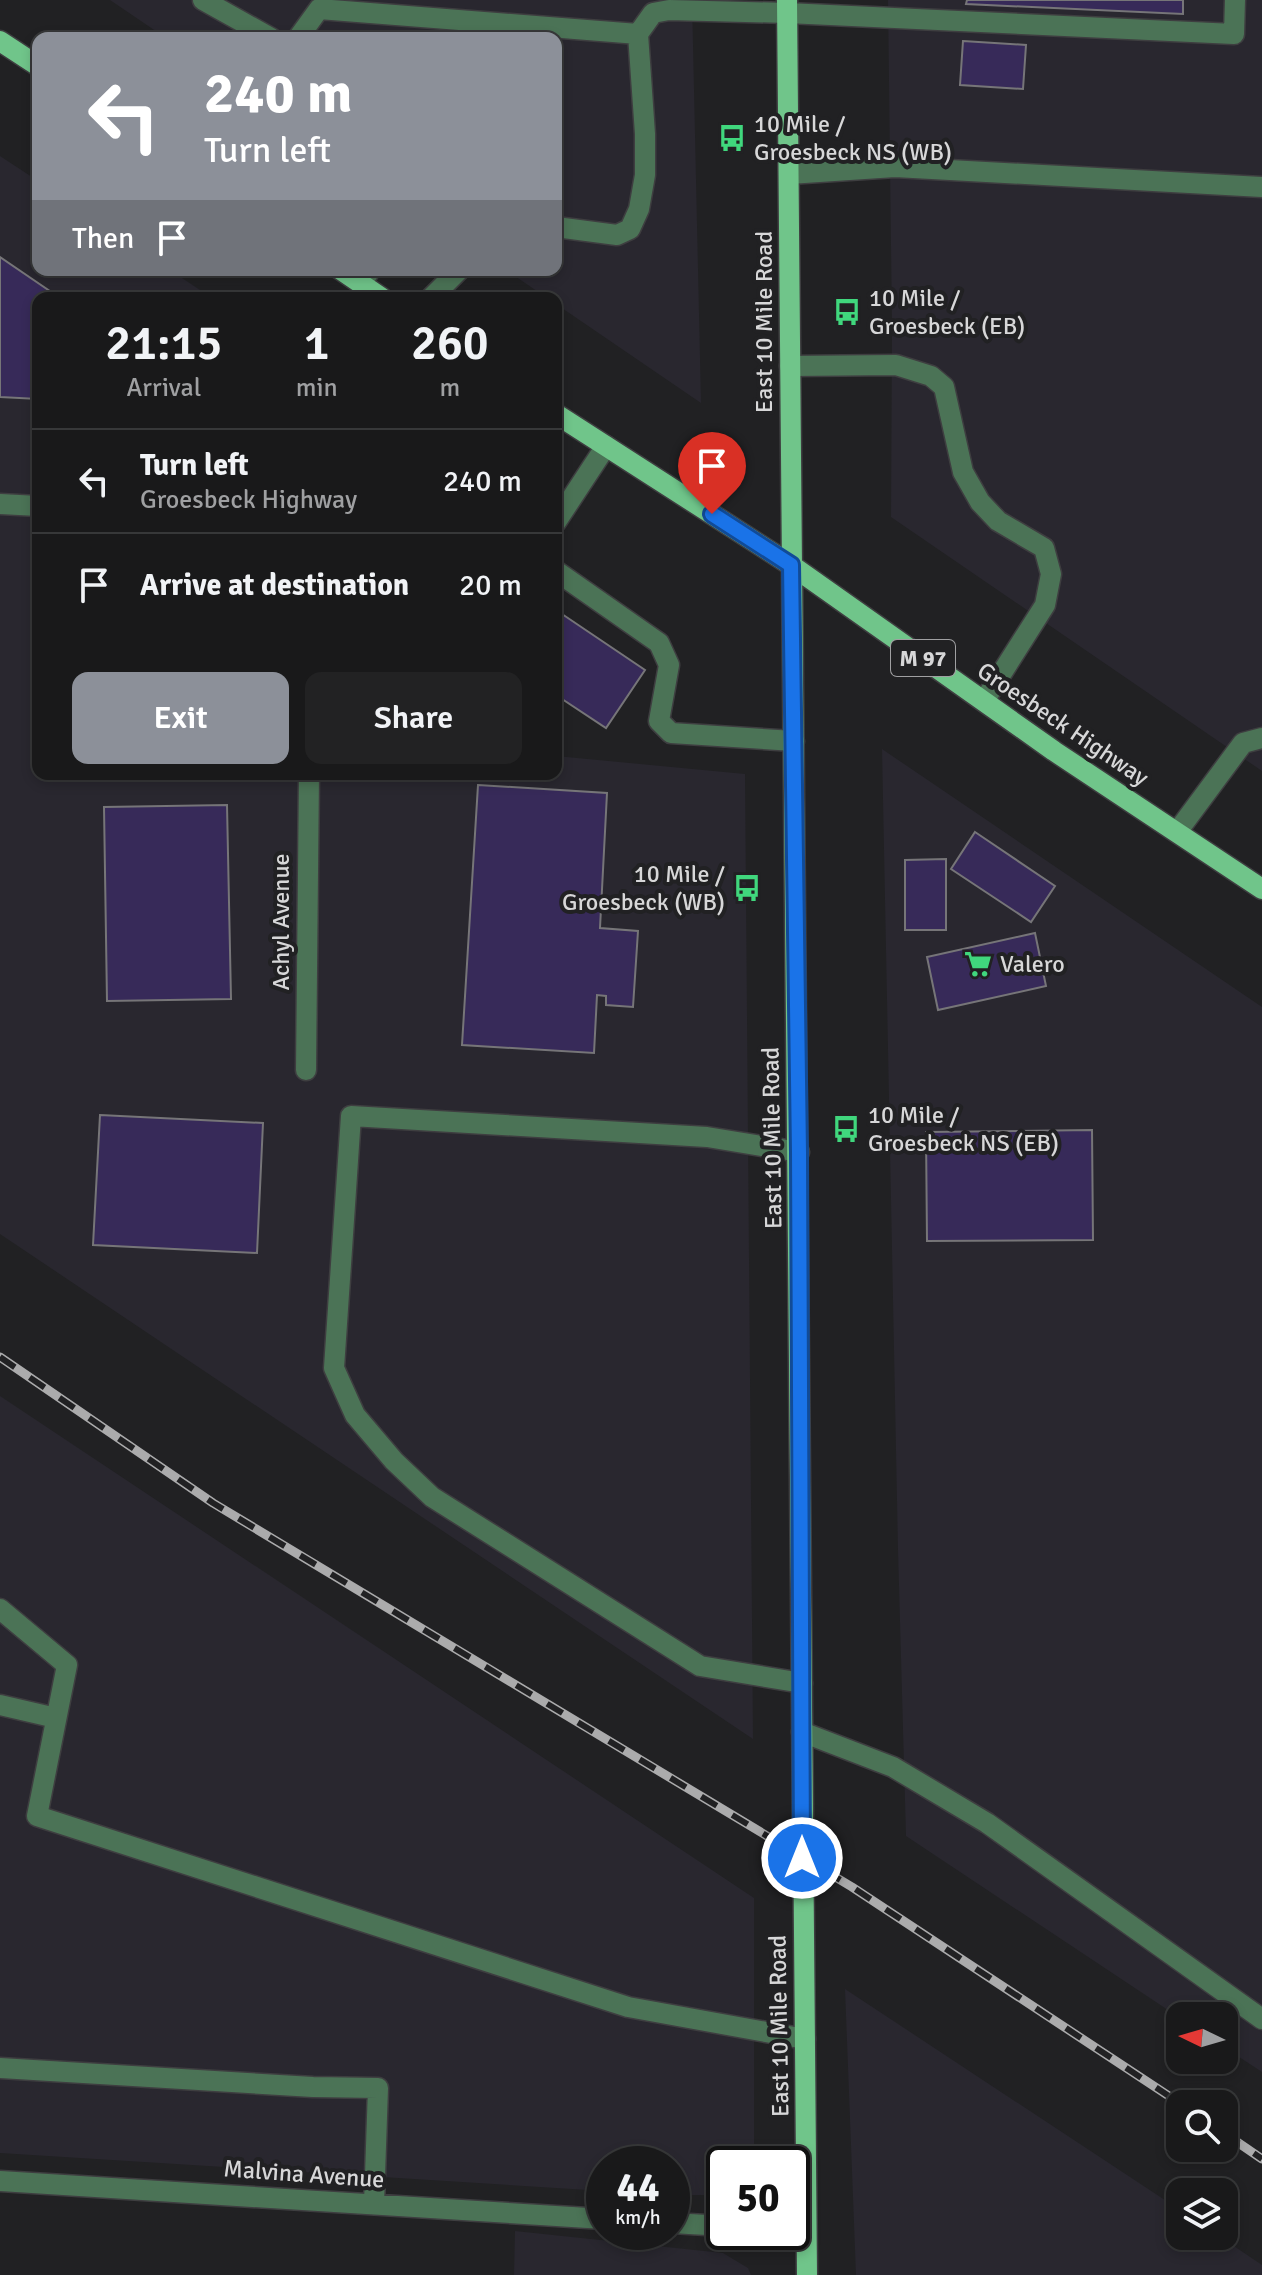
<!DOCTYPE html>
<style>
body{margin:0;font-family:Signika,sans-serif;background:#222223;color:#f1f3f6;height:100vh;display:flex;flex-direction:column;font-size:30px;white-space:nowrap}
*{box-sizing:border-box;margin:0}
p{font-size:26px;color:#9fa0a2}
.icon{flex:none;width:44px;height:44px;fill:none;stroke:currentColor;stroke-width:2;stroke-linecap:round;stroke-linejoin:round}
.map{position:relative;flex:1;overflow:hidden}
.side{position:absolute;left:32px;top:292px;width:530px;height:488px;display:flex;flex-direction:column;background:#19191a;border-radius:16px;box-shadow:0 4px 12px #0003,0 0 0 2px #373839}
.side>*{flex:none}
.hud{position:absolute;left:32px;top:32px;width:530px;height:244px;border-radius:16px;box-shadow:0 4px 12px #0003,0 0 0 2px #373839;background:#8c9099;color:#fff;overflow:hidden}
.needle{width:52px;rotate:275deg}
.buttons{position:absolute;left:1166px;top:2002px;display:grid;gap:16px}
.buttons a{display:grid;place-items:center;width:72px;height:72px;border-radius:16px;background:#19191a;box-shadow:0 4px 12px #0003,0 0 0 2px #373839;font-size:40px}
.speed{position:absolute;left:586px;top:2146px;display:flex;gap:16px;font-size:40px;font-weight:700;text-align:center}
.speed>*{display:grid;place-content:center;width:104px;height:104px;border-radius:50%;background:#19191a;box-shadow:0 4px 12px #0003,0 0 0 2px #373839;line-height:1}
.speed small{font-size:20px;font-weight:400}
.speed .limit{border:4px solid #111;border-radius:12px;background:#fff;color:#111}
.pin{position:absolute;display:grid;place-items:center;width:68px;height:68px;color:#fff;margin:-82px -34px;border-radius:50% 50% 50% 0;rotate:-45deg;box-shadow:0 0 8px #0007}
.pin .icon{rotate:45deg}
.me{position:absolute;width:88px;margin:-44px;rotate:0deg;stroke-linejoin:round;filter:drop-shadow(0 0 6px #0008)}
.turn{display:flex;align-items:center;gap:28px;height:168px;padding:0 40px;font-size:36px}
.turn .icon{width:104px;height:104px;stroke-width:2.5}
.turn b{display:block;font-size:56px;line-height:68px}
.then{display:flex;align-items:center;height:76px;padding:0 40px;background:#0003;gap:16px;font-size:30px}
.eta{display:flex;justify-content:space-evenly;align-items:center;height:136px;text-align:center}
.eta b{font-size:48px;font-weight:600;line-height:56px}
.action{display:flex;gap:16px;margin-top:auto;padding:16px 40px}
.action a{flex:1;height:92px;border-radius:16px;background:#8c9099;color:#fff;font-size:32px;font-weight:600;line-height:92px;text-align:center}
.action a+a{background:#222223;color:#f1f3f6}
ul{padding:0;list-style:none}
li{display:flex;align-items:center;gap:24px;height:104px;padding:0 40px;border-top:2px solid #373839}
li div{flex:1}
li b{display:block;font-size:30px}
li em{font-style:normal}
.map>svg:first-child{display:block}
</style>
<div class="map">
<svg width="1262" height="2275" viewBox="0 0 1262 2275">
<rect width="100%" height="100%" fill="#212123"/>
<path fill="#29272f" d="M 110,0 L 692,0 L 701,403 L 556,304 L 556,298 L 547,298 L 506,270 L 556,270 L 556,38 L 166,38 Z
M 888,0 L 1262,0 L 1262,771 L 891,517 L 892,327 Z
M 0,156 L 38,181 L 38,270 L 170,270 L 212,298 L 38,298 L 38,774 L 556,774 L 556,756 L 745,774 L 753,1739 L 0,1234 Z
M 882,749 L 1262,1007 L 1262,2072 L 1224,2047 L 1224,2016 L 1180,2018 L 906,1836 L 898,1550 Z
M 0,1396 L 754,1898 L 754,2145 L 751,2164 L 724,2164 L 724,2191 L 711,2195 L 672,2195 L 672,2164 L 604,2164 L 604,2191 L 0,2153 Z
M 845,1989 L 1180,2210 L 1180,2236 L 1219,2236 L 1262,2265 L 1262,2275 L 856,2275 Z
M 515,2231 L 723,2253 L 748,2268 L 751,2275 L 514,2275 Z"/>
<path fill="#372a59" stroke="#767578" stroke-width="2" d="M 967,0 L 1183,0 L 1183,14 L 966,4 Z
M 963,41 L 1026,45 L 1023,89 L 960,85 Z
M 0,257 L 60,298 L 38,298 L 38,399 L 0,397 Z
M 556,610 L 645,670 L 606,728 L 556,695 Z
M 478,785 L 607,793 L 600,928 L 638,931 L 633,1007 L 606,1005 L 606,996 L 597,995 L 594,1053 L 462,1045 Z
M 227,805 L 231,999 L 107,1001 L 104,807 Z
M 975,832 L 1055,886 L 1031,922 L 951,869 Z
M 946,859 L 946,930 L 905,930 L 905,860 Z
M 1035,933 L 1046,986 L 938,1010 L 927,957 Z
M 100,1115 L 263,1123 L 257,1253 L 93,1245 Z
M 1092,1130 L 1093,1240 L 927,1241 L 926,1132 Z"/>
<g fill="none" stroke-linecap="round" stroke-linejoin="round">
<g stroke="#3e3e40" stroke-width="23">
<path id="minor" d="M 203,0 L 271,38
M 298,38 L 319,9 L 638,34
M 789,174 L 895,167 L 1262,187
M 556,227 L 617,235 L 630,229 L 639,209 L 645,175 L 645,134 L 638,34 L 653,13 L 669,10 L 787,13 L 1234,34 L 1235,0
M 361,284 L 370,270
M 431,298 L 459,270
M 790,366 L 896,365 L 931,376 L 944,387 L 963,472 L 980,502 L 998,521 L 1044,548 L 1051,574 L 1045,605 L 984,701
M 0,504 L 38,506
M 556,522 L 606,446
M 556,571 L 659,643 L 669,665 L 659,721 L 671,733 L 794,741
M 1177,832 L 1243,743 L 1262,738
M 306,1070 L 309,774
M 799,1152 L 707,1137 L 351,1116 L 334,1368 L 355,1415 L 394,1461 L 432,1497 L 700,1666 L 802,1683
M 0,1609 L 67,1665 L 37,1816 L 628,2007 L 805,2039
M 0,1705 L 56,1718
M 802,1732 L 893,1767 L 987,1823 L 1262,2019
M 0,2068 L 313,2087 L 378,2088 L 374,2204
M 0,2181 L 604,2219
M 672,2223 L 724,2226"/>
</g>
<g stroke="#3e3e40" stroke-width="23">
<path id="major" d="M 787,0 L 807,2275
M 0,41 L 38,66
M 341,270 L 382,298
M 556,414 L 791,565 L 1054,751 L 1262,889"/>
</g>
<use href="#minor" stroke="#4b7356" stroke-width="20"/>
<use href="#major" stroke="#70c58a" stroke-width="20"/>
<g stroke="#ababac" stroke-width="9">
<path id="rail" d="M 0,1357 L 213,1503 L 852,1887 L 1181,2104
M 1224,2133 L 1262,2159"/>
</g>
<use href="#rail" stroke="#212123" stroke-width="6" stroke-dasharray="18" stroke-linecap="butt"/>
</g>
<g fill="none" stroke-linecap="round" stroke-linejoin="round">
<g stroke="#114b97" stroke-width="20">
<path id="route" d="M 712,514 L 791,565 L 799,1152 L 802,1858"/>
</g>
<use href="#route" stroke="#1a73e8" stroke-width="14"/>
</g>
<defs>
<g id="bus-bare" transform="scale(2.16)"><path d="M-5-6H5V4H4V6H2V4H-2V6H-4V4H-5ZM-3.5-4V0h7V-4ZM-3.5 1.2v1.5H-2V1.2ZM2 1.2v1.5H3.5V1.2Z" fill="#40d77d" stroke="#212123" stroke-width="2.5" paint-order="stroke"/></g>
<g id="supermarket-bare" transform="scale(2.16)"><path d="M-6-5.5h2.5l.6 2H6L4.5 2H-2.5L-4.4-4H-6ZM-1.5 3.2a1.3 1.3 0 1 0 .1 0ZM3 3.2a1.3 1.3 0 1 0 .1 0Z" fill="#40d77d" stroke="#212123" stroke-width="2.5" paint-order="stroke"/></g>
</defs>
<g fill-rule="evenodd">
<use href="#bus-bare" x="732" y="138"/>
<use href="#bus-bare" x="847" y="312"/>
<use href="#bus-bare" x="747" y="888"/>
<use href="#supermarket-bare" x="978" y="964"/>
<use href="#bus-bare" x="846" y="1129"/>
</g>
<g text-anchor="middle" stroke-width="8" stroke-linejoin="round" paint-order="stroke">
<rect fill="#212123" stroke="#a0a0a2" stroke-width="2" x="891" y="640" width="64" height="36" rx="6"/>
<g font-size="22" font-weight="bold" fill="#d7d7d8">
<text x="923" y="666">M 97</text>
</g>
<g font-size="24" fill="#d7d7d8" stroke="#212123" text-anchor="start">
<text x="754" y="132">10 Mile /<tspan x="754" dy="28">Groesbeck NS (WB)</tspan></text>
<text x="869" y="306">10 Mile /<tspan x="869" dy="28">Groesbeck (EB)</tspan></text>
<text x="725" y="882" text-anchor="end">10 Mile /<tspan x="725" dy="28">Groesbeck (WB)</tspan></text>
<text x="1000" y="972">Valero</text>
<text x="868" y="1123">10 Mile /<tspan x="868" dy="28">Groesbeck NS (EB)</tspan></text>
</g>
<g font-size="24" fill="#d7d7d8" stroke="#212123">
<text transform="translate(764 322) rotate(-90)" y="8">East 10 Mile Road</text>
<text transform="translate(1063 724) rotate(34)" y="8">Groesbeck Highway</text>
<text transform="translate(281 922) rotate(-90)" y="8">Achyl Avenue</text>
<text transform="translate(772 1138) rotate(-91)" y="8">East 10 Mile Road</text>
<text transform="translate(779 2026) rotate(-91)" y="8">East 10 Mile Road</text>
<text transform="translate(304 2174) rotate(4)" y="8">Malvina Avenue</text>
</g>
</g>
</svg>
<div class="buttons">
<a><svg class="needle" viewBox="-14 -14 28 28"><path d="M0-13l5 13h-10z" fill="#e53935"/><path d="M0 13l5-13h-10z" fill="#9fa0a2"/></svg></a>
<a><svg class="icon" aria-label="search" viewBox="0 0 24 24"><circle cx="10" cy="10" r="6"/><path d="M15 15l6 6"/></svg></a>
<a><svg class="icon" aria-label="layers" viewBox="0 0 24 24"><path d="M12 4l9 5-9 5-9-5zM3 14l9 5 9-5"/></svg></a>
</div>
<div class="speed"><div>44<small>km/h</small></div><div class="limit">50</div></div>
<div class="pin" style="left:712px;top:514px;background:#d93025"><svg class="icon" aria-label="arrive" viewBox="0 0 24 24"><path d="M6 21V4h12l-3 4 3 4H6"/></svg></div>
<svg class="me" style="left:802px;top:1858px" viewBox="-20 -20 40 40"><circle r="17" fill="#1a73e8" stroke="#fff" stroke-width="3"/><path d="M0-11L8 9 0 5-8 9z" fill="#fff"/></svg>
<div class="hud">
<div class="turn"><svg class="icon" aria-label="left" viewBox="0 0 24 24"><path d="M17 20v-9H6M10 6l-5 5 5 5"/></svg><div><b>240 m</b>Turn left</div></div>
<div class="then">Then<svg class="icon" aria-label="arrive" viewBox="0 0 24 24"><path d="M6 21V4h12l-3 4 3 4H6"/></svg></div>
</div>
<section class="side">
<div class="eta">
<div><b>21:15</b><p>Arrival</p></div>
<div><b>1</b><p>min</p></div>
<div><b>260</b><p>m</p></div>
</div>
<ul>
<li><svg class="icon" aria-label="left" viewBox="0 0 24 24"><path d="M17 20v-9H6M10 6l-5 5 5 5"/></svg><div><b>Turn left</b><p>Groesbeck Highway</p></div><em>240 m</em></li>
<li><svg class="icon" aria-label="arrive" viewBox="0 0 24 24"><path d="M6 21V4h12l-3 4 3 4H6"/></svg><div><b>Arrive at destination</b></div><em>20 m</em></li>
</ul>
<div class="action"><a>Exit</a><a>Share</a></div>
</section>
</div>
